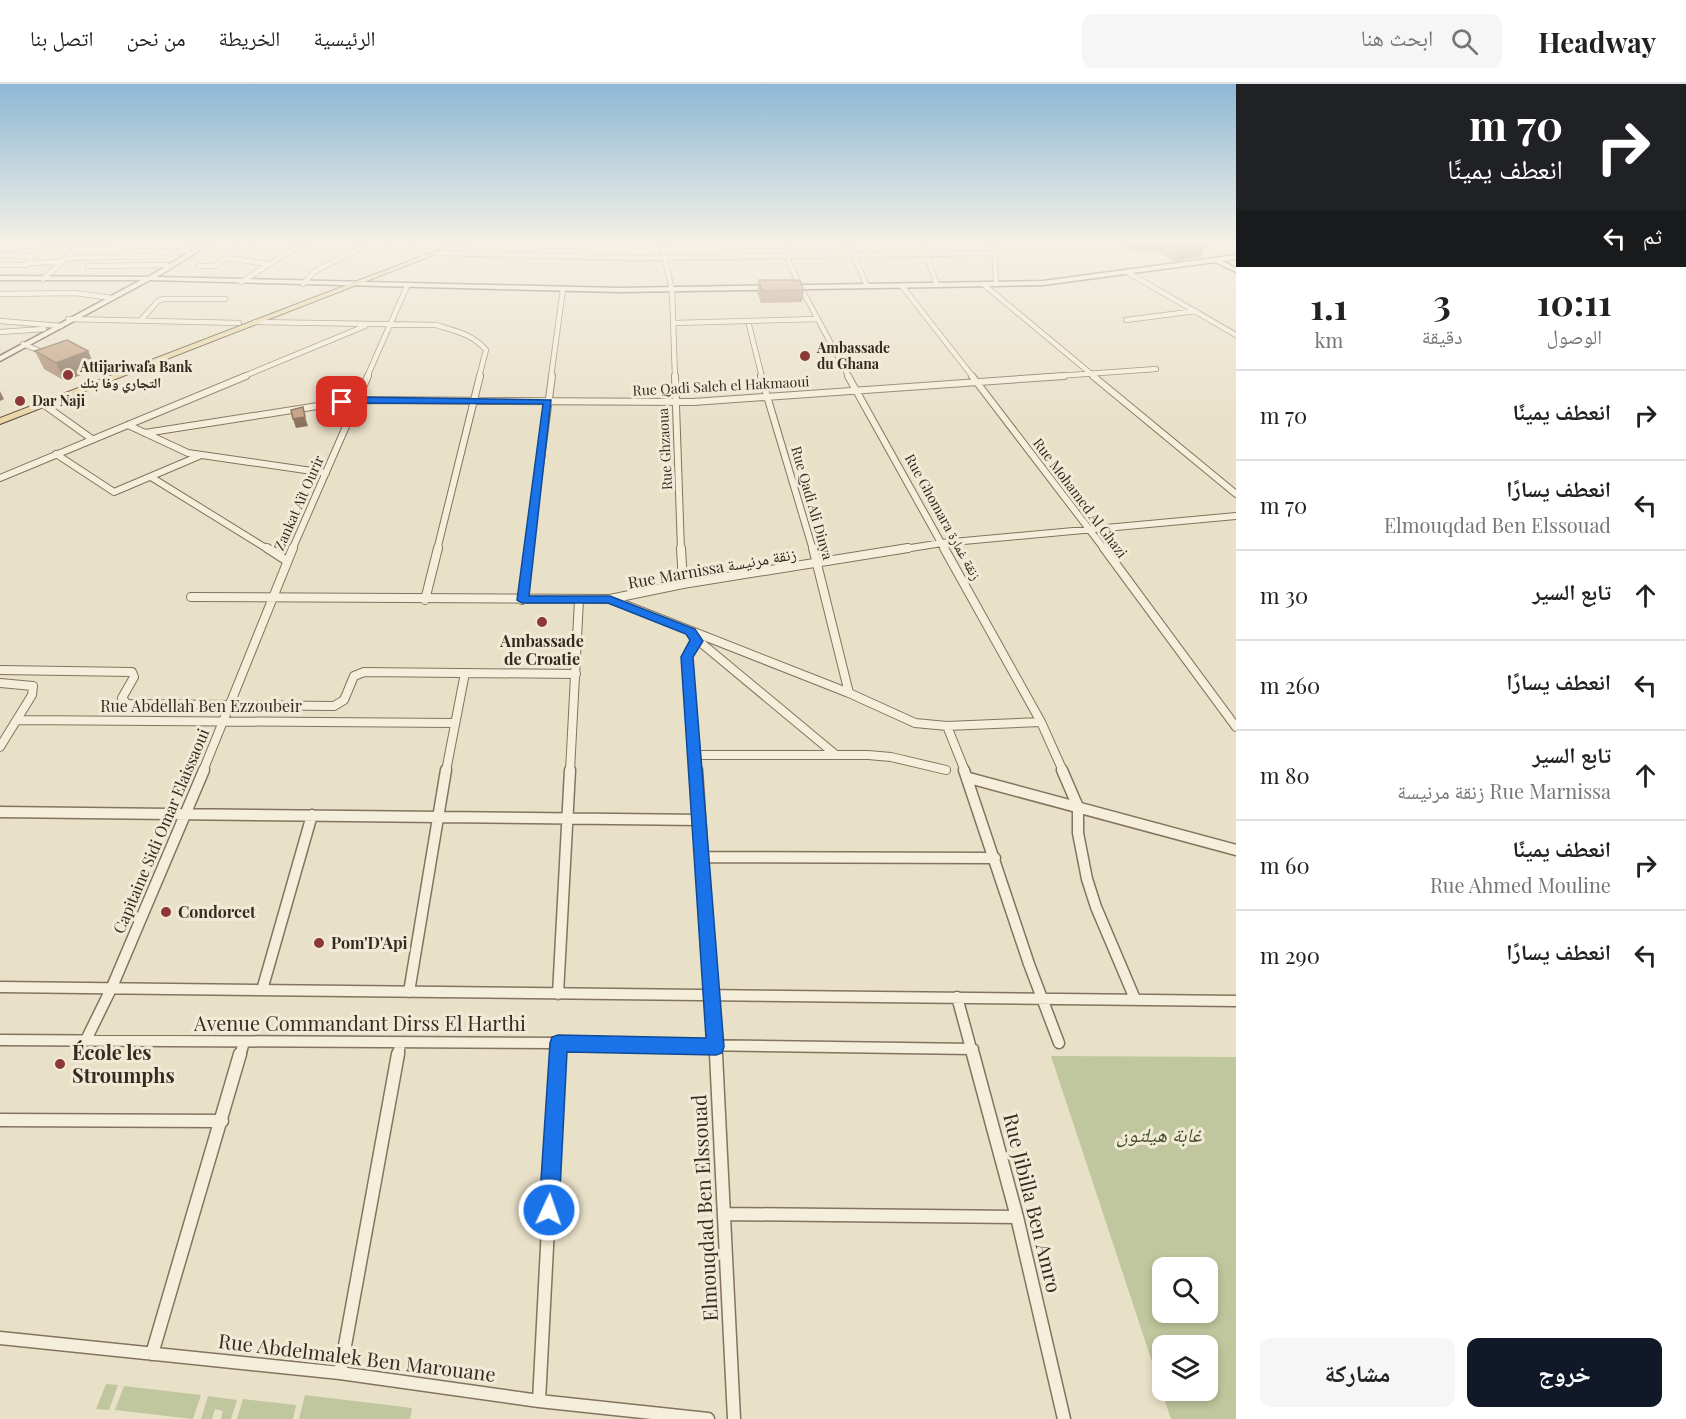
<!DOCTYPE html>
<html lang="ar">
<meta charset="utf-8">
<style>
body{margin:0;font-family:"Playfair Display","Noto Naskh Arabic",serif;background:#f6f6f6;color:#222;direction:rtl;height:100vh;display:flex;flex-direction:column;font-size:22px;white-space:nowrap}
*{box-sizing:border-box;margin:0}
p{font-size:20px;color:#767676}
.icon{flex:none;width:33px;height:33px;fill:none;stroke:currentColor;stroke-width:2;stroke-linecap:round;stroke-linejoin:round}
.map{position:relative;flex:1;overflow:hidden;direction:ltr}
.panel{display:flex;flex-direction:column;background:#fff;width:450px}
.panel>*{flex:none}
.banner{background:#202124;color:#fff;overflow:hidden}
.fabs{position:absolute;left:1152px;top:1173px;display:grid;gap:12px}
.fabs a{display:grid;place-items:center;width:66px;height:66px;border-radius:12px;background:#fff;box-shadow:0 3px 9px #0003;font-size:30px}
.pin{position:absolute;display:grid;place-items:center;width:51px;height:51px;color:#fff;margin:-26px;border-radius:12px;box-shadow:0 3px 9px #0006}
.me{position:absolute;width:66px;margin:-33px;rotate:3deg;stroke-linejoin:round;filter:drop-shadow(0 0 4px #0008)}
.turn{display:flex;align-items:center;gap:21px;height:126px;padding:0 24px;font-size:27px}
.turn .icon{width:78px;height:78px;stroke-width:2.5}
.turn b{display:block;font-size:42px;line-height:51px}
.then{display:flex;align-items:center;height:57px;padding:0 24px;background:#0003;gap:12px;font-size:22px}
.eta{display:flex;justify-content:space-evenly;align-items:center;height:102px;text-align:center}
.eta b{font-size:36px;font-weight:700;line-height:42px}
.button{display:flex;gap:12px;margin-top:auto;padding:12px 24px}
.button a{flex:1;height:69px;border-radius:12px;background:#111827;color:#fff;font-size:24px;font-weight:700;line-height:69px;text-align:center}
.button a+a{background:#f6f6f6;color:#222}
ul{padding:0;list-style:none}
li{display:flex;align-items:center;gap:18px;height:90px;padding:0 24px;border-top:2px solid #e0e0e0}
li div{flex:1}
li b{display:block;font-size:22px}
li em{font-style:normal}
header{display:flex;align-items:center;gap:36px;box-sizing:border-box;height:84px;padding:0 30px;background:#fff;border-bottom:2px solid #e0e0e0}
header strong{font-size:28px}
nav{display:flex;gap:33px;margin-inline-start:auto;font-size:21px}
.search{width:420px;height:54px;background:#f6f6f6;display:flex;align-items:center;gap:15px;box-sizing:border-box;padding:0 21px;border-radius:12px;color:#767676;font-size:22px}
main{display:flex;flex:1;min-height:0}
.map>svg:first-child{display:block}
</style>
<header>
<strong>Headway</strong>
<div class="search"><svg class="icon" aria-label="search" viewBox="0 0 24 24"><circle cx="10" cy="10" r="6"/><path d="M15 15l6 6"/></svg>ابحث هنا</div>
<nav><a>الرئيسية</a><a>الخريطة</a><a>من نحن</a><a>اتصل بنا</a></nav>
</header>
<main>
<section class="panel">
<div class="banner">
<div class="turn"><svg class="icon" aria-label="right" viewBox="0 0 24 24"><path d="M7 20v-9h11M14 6l5 5-5 5"/></svg><div><b>70 m</b>انعطف يمينًا</div></div>
<div class="then">ثم<svg class="icon" aria-label="left" viewBox="0 0 24 24"><path d="M17 20v-9H6M10 6l-5 5 5 5"/></svg></div>
</div>
<div class="eta">
<div><b>10:11</b><p>الوصول</p></div>
<div><b>3</b><p>دقيقة</p></div>
<div><b>1.1</b><p>km</p></div>
</div>
<ul>
<li><svg class="icon" aria-label="right" viewBox="0 0 24 24"><path d="M7 20v-9h11M14 6l5 5-5 5"/></svg><div><b>انعطف يمينًا</b></div><em>70 m</em></li>
<li><svg class="icon" aria-label="left" viewBox="0 0 24 24"><path d="M17 20v-9H6M10 6l-5 5 5 5"/></svg><div><b>انعطف يسارًا</b><p>Elmouqdad Ben Elssouad</p></div><em>70 m</em></li>
<li><svg class="icon" aria-label="ahead" viewBox="0 0 24 24"><path d="M12 20V5M6 11l6-6 6 6"/></svg><div><b>تابع السير</b></div><em>30 m</em></li>
<li><svg class="icon" aria-label="left" viewBox="0 0 24 24"><path d="M17 20v-9H6M10 6l-5 5 5 5"/></svg><div><b>انعطف يسارًا</b></div><em>260 m</em></li>
<li><svg class="icon" aria-label="ahead" viewBox="0 0 24 24"><path d="M12 20V5M6 11l6-6 6 6"/></svg><div><b>تابع السير</b><p>Rue Marnissa زنقة مرنيسة</p></div><em>80 m</em></li>
<li><svg class="icon" aria-label="right" viewBox="0 0 24 24"><path d="M7 20v-9h11M14 6l5 5-5 5"/></svg><div><b>انعطف يمينًا</b><p>Rue Ahmed Mouline</p></div><em>60 m</em></li>
<li><svg class="icon" aria-label="left" viewBox="0 0 24 24"><path d="M17 20v-9H6M10 6l-5 5 5 5"/></svg><div><b>انعطف يسارًا</b></div><em>290 m</em></li>
</ul>
<div class="button"><a>خروج</a><a>مشاركة</a></div>
</section>
<div class="map">
<svg width="1236" height="1335" viewBox="0 0 1236 1335">
<rect width="100%" height="100%" fill="#e9e0c8"/>
<path fill="#c0c69d" fill-rule="evenodd" d="M 1051,972 L 1236,973 L 1236,1335 L 1171,1335 ZM 1162,1184 L 1208,1184 L 1208,1228 L 1162,1228 ZM 1162,1262 L 1208,1262 L 1208,1306 L 1162,1306 Z
M 106,1300 L 118,1301 L 109,1326 L 96,1325 Z
M 124,1302 L 201,1311 L 193,1335 L 115,1326 Z
M 305,1311 L 412,1324 L 410,1335 L 299,1335 Z
M 208,1312 L 237,1316 L 231,1335 L 221,1335 L 223,1327 L 215,1325 L 212,1335 L 201,1335 Z
M 243,1315 L 296,1321 L 293,1335 L 237,1335 Z"/>
<g fill="none" stroke-linecap="round" stroke-linejoin="round">
<g stroke="#83735f" stroke-width="6">
<path id="minor-far4" d="M 189,158 L 190,163 L 198,165
M 387,158 L 422,170
M 661,158 L 672,206 L 675,293
M 780,158 L 801,204 L 849,293
M 848,158 L 867,202
M 922,158 L 937,201
M 994,158 L 996,200
M 81,159 L 110,158
M 47,162 L 56,158 L 82,158
M 154,168 L 188,167
M 435,169 L 637,174 L 994,169
M 0,171 L 33,172 L 28,179 L 60,178
M 65,174 L 161,172
M 228,174 L 268,180
M 0,181 L 26,181
M 88,182 L 167,181
M 199,182 L 214,182 L 252,158
M 1127,188 L 1236,251
M 43,195 L 83,158
M 241,198 L 305,158
M 303,200 L 315,187 L 365,162
M 983,200 L 1095,293
M 902,202 L 973,293
M 0,210 L 75,209 L 112,214
M 68,235 L 239,239
M 1126,236 L 1196,227
M 0,237 L 61,242
M 140,237 L 158,217 L 163,215 L 225,215
M 748,237 L 762,293
M 255,238 L 436,241 C 456,247 472,250 486,266 L 479,293
M 674,239 L 818,235
M 0,248 L 44,245
M 23,260 L 47,270
M 242,293 L 365,242
M 367,293 L 407,202
M 551,293 L 563,205
M 1043,293 L 1156,285"/>
</g>
<g stroke="#83735f" stroke-width="8">
<path id="minor-far3" d="M 675,292 L 681,466
M 761,292 L 813,466
M 848,292 L 945,466
M 972,292 L 1105,466
M 1093,292 L 1236,410
M 43,320 L 92,355
M 128,341 L 188,369 L 326,389
M 145,349 L 356,316 L 693,318 L 1064,292
M 56,370 L 114,408 L 199,372
M 151,393 L 269,466
M 0,394 L 246,292
M 292,466 L 368,292
M 437,466 L 480,292
M 529,466 L 552,292
M 898,466 L 942,459 L 1236,432"/>
</g>
<g stroke="#83735f" stroke-width="10">
<path id="minor-far2" d="M 267,464 L 287,477
M 681,464 L 683,500
M 813,464 L 849,609
M 944,464 L 1041,638 L 1063,687
M 1104,464 L 1236,643
M 191,513 L 610,515 L 683,500 L 908,464
M 610,515 L 849,609 L 915,639 L 947,642 L 1041,638
M 425,516 L 438,464
M 522,516 L 529,464
M 694,553 L 836,671
M 0,586 L 132,588 L 134,593 L 122,614 L 127,620 L 334,622 L 344,616 L 354,592 L 364,588 L 576,590
M 0,599 L 33,602 L 32,611 L 0,663
M 18,636 L 455,639
M 947,642 L 965,687
M 696,671 L 868,671 L 891,673 L 946,686
M 203,687 L 293,464
M 446,687 L 465,589
M 570,687 L 579,516
M 697,687 L 687,573 L 697,557"/>
</g>
<g stroke="#83735f" stroke-width="13">
<path id="minor-far1" d="M 697,686 L 716,972
M 964,686 L 1029,880 L 1059,959
M 1062,686 L 1078,723 L 1078,749 L 1087,795 L 1096,823 L 1135,915
M 969,694 L 1236,766
M 0,728 L 700,736
M 702,773 L 995,774
M 0,903 L 1236,917
M 262,906 L 312,731
M 409,908 L 446,686
M 558,910 L 570,686
M 957,913 L 973,972
M 0,956 L 558,959 L 973,965
M 86,956 L 112,903 L 204,686
M 240,972 L 244,958
M 398,972 L 400,960
M 557,972 L 558,959"/>
</g>
<g stroke="#83735f" stroke-width="15">
<path id="minor" d="M 716,970 L 734,1335
M 973,970 L 1017,1133 L 1064,1335
M 0,1036 L 222,1037
M 726,1130 L 1017,1133
M 0,1254 L 340,1289 L 539,1317 L 708,1335
M 152,1270 L 240,970
M 340,1289 L 398,970
M 539,1317 L 557,970"/>
</g>
<g stroke="#655442" stroke-width="3">
<path id="secondary" d="M 207,158 L 213,158 L 157,193 L 619,204 L 1043,197 L 1236,171 L 1236,175 L 1222,177 L 1236,184 L 1236,188 L 1215,178 L 1043,201 L 937,203 L 619,208 L 150,196 L 0,277 L 0,272 L 141,196 L 0,196 L 0,192 L 148,193 Z"/>
</g>
<g stroke="#514232" stroke-width="2">
<path id="primary" d="M 459,158 L 467,158 L 0,340 L 0,334 Z"/>
</g>
<use href="#minor-far4" stroke="#f5eeda" stroke-width="4.5"/>
<use href="#minor-far3" stroke="#f5eeda" stroke-width="6"/>
<use href="#minor-far2" stroke="#f5eeda" stroke-width="8"/>
<use href="#minor-far1" stroke="#f5eeda" stroke-width="10"/>
<use href="#minor" stroke="#f5eeda" stroke-width="12"/>
<use href="#secondary" fill="#f5eeda" fill-rule="evenodd"/>
<use href="#primary" fill="#e8d5a4" fill-rule="evenodd"/>
</g>
<path fill="#a88970" d="M 1118,158 L 1207,158 L 1200,173 L 1175,177 L 1154,166 L 1135,168 Z
M 759,196 L 804,206 L 802,218 L 761,219 L 757,208 Z
M 35,267 L 88,267 L 96,285 L 65,297 L 44,285 Z"/>
<path fill="#886f5b" d="M 1140,158 L 1158,158 L 1154,166 L 1135,168 Z
M 1207,158 L 1200,173 L 1175,177 L 1182,161 Z
M 88,267 L 96,285 L 65,297 L 56,279 Z
M 0,307 L 4,315 L 0,317 Z
M 305,333 L 308,342 L 296,344 L 293,335 Z"/>
<path fill="#c39f82" stroke="#886f5b" stroke-width="1.5" d="M 1175,158 L 1207,158 L 1182,161 Z
M 759,196 L 799,196 L 804,206 L 762,207 Z
M 67,256 L 88,267 L 56,279 L 35,267 Z
M 303,323 L 305,333 L 293,335 L 291,326 Z"/>
<linearGradient id="sky" x2="0" y2="1"><stop stop-color="#8eb8d5"/><stop offset="0.46" stop-color="#f5f1e6"/><stop offset="1" stop-color="#f5f1e6" stop-opacity="0"/></linearGradient>
<rect width="1236" height="344" fill="url(#sky)"/>
<path fill="#1a73e8" stroke="#114b97" stroke-width="1.5" d="M 356,313 L 551,316 L 529,512 L 610,512 L 695,545 L 703,557 L 693,573 L 724,963 L 722,969 L 716,971 L 567,968 L 559,1126 L 556,1133 L 549,1136 L 542,1133 L 539,1126 L 550,959 L 552,953 L 558,951 L 706,954 L 681,573 L 690,556 L 686,550 L 608,519 L 522,519 L 517,516 L 543,320 L 356,319 L 342,320 L 337,318 Z"/>
<g fill="#8b3836" stroke="#f1ead6" stroke-width="2">
<circle cx="805" cy="272" r="6"/>
<circle cx="68" cy="291" r="6"/>
<circle cx="20" cy="317" r="6"/>
<circle cx="542" cy="538" r="6"/>
<circle cx="166" cy="828" r="6"/>
<circle cx="319" cy="859" r="6"/>
<circle cx="60" cy="980" r="6"/>
</g>
<g text-anchor="middle" stroke-width="6" stroke-linejoin="round" paint-order="stroke">
<g font-size="14" font-weight="bold" fill="#352b21" stroke="#f1ead6" text-anchor="start">
<text x="817" y="269">Ambassade<tspan x="817" dy="16">du Ghana</tspan></text>
<text x="80" y="288">Attijariwafa Bank<tspan x="80" dy="16">التجاري وفا بنك</tspan></text>
<text x="32" y="322">Dar Naji</text>
</g>
<g font-size="14" fill="#352b21" stroke="#f1ead6">
<text transform="translate(721 302) rotate(-3)" y="5">Rue Qadi Saleh el Hakmaoui</text>
<text transform="translate(665 365) rotate(-93)" y="5">Rue Ghzaoua</text>
<text transform="translate(1080 414) rotate(53)" y="5">Rue Mohamed Al Ghazi</text>
<text transform="translate(299 419) rotate(-66)" y="5">Zankat Aït Ourir</text>
<text transform="translate(812 419) rotate(74)" y="5">Rue Qadi Ali Dinya</text>
<text transform="translate(943 433) rotate(61)" y="5">Rue Ghomara زنقة غمارة</text>
</g>
<g font-size="16" fill="#352b21" stroke="#f1ead6">
<text transform="translate(712 484) rotate(-10)" y="6">Rue Marnissa زنقة مرنيسة</text>
<text x="201" y="628">Rue Abdellah Ben Ezzoubeir</text>
<text transform="translate(161 747) rotate(-67)" y="6">Capitaine Sidi Omar Elaissaoui</text>
</g>
<g font-size="16" font-weight="bold" fill="#352b21" stroke="#f1ead6" text-anchor="start">
<text x="542" y="563" text-anchor="middle">Ambassade<tspan x="542" dy="18">de Croatie</tspan></text>
<text x="178" y="834">Condorcet</text>
<text x="331" y="865">Pom'D'Api</text>
</g>
<g font-size="20" fill="#352b21" stroke="#f1ead6">
<text x="360" y="947">Avenue Commandant Dirss El Harthi</text>
<text transform="translate(1032 1119) rotate(76)" y="7">Rue Jibilla Ben Amro</text>
<text transform="translate(705 1124) rotate(-93)" y="7">Elmouqdad Ben Elssouad</text>
<text transform="translate(357 1274) rotate(7)" y="7">Rue Abdelmalek Ben Marouane</text>
</g>
<g font-size="20" font-weight="bold" fill="#352b21" stroke="#f1ead6" text-anchor="start">
<text x="72" y="976">École les<tspan x="72" dy="23">Stroumphs</tspan></text>
</g>
<g font-size="20" font-style="italic" fill="#444f2a" stroke="#f1ead6">
<text x="1159" y="1058">غابة هيلتون</text>
</g>
</g>
</svg>
<div class="fabs">
<a><svg class="icon" aria-label="search" viewBox="0 0 24 24"><circle cx="10" cy="10" r="6"/><path d="M15 15l6 6"/></svg></a>
<a><svg class="icon" aria-label="layers" viewBox="0 0 24 24"><path d="M12 4l9 5-9 5-9-5zM3 14l9 5 9-5"/></svg></a>
</div>
<div class="pin" style="left:342px;top:318px;background:#d93025"><svg class="icon" aria-label="arrive" viewBox="0 0 24 24"><path d="M6 21V4h12l-3 4 3 4H6"/></svg></div>
<svg class="me" style="left:549px;top:1126px" viewBox="-20 -20 40 40"><circle r="17" fill="#1a73e8" stroke="#fff" stroke-width="3"/><path d="M0-11L8 9 0 5-8 9z" fill="#fff"/></svg>
</div>
</main>
